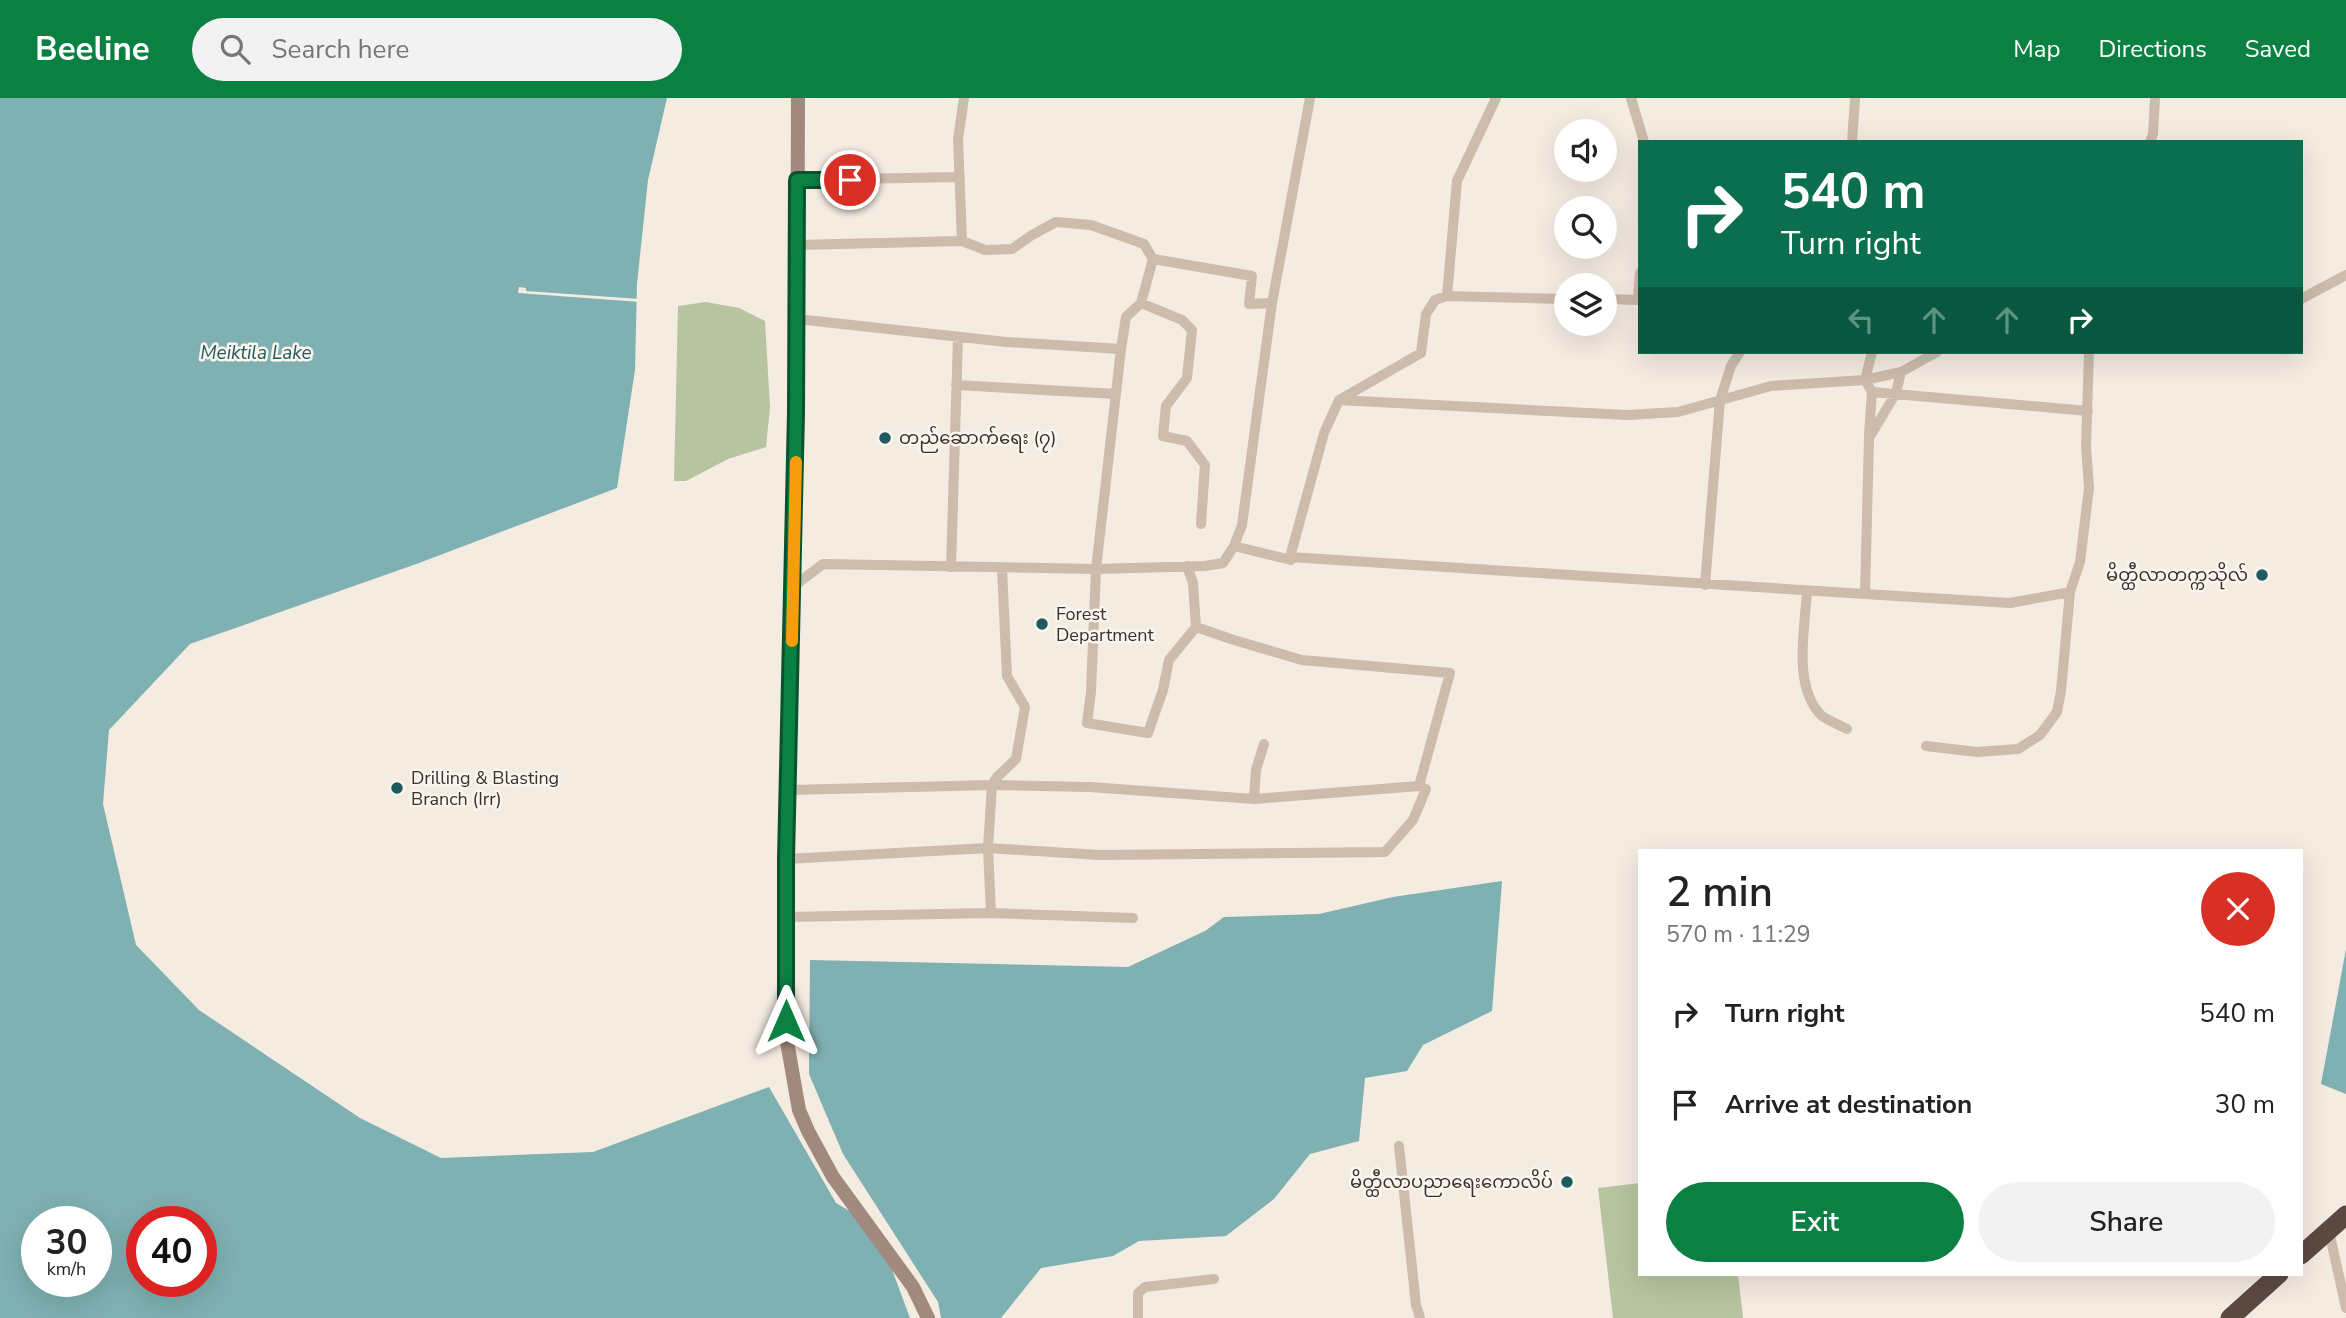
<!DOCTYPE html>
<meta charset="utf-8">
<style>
body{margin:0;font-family:"Nunito Sans","Noto Sans Myanmar",sans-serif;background:#f2f2f2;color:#222;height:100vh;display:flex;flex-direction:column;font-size:26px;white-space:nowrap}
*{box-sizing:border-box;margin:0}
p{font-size:23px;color:#767676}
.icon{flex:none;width:38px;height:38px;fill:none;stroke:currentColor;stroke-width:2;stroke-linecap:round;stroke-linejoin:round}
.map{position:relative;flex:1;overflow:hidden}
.side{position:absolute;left:1638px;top:751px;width:665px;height:427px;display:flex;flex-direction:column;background:#fff;border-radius:0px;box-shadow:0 7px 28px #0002}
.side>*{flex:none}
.hud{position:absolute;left:1638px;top:42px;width:665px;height:214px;border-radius:0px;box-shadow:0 7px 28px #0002;background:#0b6e4f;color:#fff;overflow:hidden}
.buttons{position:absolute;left:1554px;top:21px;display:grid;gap:14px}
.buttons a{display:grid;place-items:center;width:63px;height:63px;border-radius:50%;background:#fff;box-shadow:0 7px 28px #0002;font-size:35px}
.speed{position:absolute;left:21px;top:1108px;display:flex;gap:14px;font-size:35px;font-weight:700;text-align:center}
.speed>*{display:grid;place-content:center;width:91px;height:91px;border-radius:50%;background:#fff;box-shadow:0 7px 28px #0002;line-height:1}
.speed small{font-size:18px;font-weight:400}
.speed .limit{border:10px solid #d22;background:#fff;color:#111}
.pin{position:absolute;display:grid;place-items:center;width:60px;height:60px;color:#fff;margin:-30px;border:4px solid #fff;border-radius:50%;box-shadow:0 2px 7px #0007}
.me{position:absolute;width:77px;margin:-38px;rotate:0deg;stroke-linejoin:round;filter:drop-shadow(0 0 5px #0008)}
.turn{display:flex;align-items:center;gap:24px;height:147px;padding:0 28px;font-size:32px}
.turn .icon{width:91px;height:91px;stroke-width:2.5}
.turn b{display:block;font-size:49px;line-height:60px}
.lanes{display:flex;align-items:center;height:66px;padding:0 28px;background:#0003;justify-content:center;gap:35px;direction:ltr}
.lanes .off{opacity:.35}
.round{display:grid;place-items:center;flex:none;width:74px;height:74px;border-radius:37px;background:#f2f2f2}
.head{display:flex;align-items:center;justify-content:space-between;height:119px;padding:0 28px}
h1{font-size:42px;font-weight:600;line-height:52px}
.cta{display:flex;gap:14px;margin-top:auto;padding:14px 28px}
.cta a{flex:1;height:80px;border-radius:42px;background:#0b8043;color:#fff;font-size:28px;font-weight:600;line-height:80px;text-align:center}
.cta a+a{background:#f2f2f2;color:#222}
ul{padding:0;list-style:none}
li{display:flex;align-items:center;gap:21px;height:91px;padding:0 28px}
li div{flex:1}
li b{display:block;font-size:26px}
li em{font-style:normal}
header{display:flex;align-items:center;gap:42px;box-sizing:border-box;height:98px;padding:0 35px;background:#0b8043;color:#fff}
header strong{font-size:33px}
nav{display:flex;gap:38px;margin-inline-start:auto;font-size:24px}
.search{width:490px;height:63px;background:#f2f2f2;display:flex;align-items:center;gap:18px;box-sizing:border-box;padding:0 24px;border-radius:38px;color:#767676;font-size:26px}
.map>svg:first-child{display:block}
</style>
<header>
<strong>Beeline</strong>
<div class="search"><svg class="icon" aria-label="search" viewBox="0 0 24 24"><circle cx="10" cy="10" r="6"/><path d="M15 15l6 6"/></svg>Search here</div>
<nav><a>Map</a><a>Directions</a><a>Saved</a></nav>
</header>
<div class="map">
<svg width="2346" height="1220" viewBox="0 0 2346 1220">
<rect width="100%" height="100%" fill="#f4ebe1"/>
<path fill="#b8c4a0" d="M 706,204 L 739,210 L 765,223 L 770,309 L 766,349 L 728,361 L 686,383 L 674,383 L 678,208 Z
M 1640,1085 L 1640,1176 L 1738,1176 L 1743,1220 L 1613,1220 L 1598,1090 Z"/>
<path fill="#7fb0b2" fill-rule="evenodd" d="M 0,0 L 667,0 L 648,82 L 637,186 L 635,272 L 617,390 L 419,465 L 190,546 L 109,632 L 103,706 L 136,847 L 199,912 L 360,1020 L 441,1060 L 593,1054 L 769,989 L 836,1105 L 858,1118 L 890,1166 L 910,1220 L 0,1220 ZM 37,1124 L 96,1124 L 96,1183 L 37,1183 ZM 142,1124 L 201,1124 L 201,1183 L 142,1183 Z
M 1502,783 L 1492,913 L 1423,947 L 1407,973 L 1365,980 L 1359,1043 L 1310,1056 L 1274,1101 L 1226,1138 L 1139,1143 L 1113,1158 L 1041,1170 L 1001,1220 L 941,1220 L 938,1204 L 843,1056 L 809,976 L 810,862 L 1128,869 L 1205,833 L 1224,819 L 1319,816 L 1393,799 Z
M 2346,851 L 2346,996 L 2321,986 Z"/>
<path fill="#f4ebe1" d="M 519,189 L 526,190 L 526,193 L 640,201 L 640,204 L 518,195 Z"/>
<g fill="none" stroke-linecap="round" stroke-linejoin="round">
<path stroke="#cdbbac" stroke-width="10" d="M 1631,0 L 1644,44
M 1852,44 L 1855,0
M 2150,44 L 2153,36 L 2155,0
M 797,82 L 960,79
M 962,143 L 958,41 L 964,0
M 796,147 L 962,143 L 985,152 L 1012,151 L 1032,137 L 1056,124 L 1091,127 L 1144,146 L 1153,161 L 1141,205 L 1182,222 L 1192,232 L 1187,280 L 1166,308 L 1163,338 L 1187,343 L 1205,367 L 1201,426
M 1153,161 L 1252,178 L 1249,206 L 1272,205
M 1447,198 L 1457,83 L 1496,0
M 1605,201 L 1640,202
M 2301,201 L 2346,177
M 1638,202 L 1640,175
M 797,221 L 1006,244 L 1121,251 L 1126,219 L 1141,205
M 1121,251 L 1096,471 L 1091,594 L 1087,625 L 1148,635 L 1163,592 L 1169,562 L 1196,529
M 956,287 L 1116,296
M 1872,294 L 2088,313
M 1339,302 L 1627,317 L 1678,314 L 1771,288 L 1865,282 L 1901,274
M 1869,337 L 1872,294 L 1865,282 L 1872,254
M 1234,448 L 1242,427 L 1272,205 L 1310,0
M 1290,459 L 1324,335 L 1339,302 L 1421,255 L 1426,216 L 1435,202 L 1447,198 L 1566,201
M 951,469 L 958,240
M 1705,487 L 1720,302 L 1731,268 L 1740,254
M 794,488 L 823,466 L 1096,471 L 1205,468 L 1223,465 L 1234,448 L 1291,462 L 1290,459 L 1865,496 L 1869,340 L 1896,295 L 1901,274 L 1937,254
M 1807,493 C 1805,530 1792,589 1822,618 C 1829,623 1840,627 1847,631
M 2070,494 L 2080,464 L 2089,390 L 2086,348 L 2089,254
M 1865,496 L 2010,505 L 2070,494 L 2061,593 L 2057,614 L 2040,637 L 2018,651 L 1977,654 L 1926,648
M 789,692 L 992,687 L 1090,689 L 1254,701 L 1419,688
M 1254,701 L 1256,672 L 1264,646
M 786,761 L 988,750 L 1100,757 L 1385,754 L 1413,722 L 1426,691 L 1419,688 L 1450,575 L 1302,562 L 1234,542 L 1196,529 L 1193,485 L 1187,468
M 991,815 L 988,750 L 992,687 L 997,679 L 1016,661 L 1025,609 L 1007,578 L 1002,471
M 787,819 L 991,815 L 1133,820
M 1399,1048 L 1416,1207 L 1420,1220
M 2329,1133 L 2346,1210
M 1138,1220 L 1138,1195 L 1145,1189 L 1214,1181"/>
<path stroke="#a18a7d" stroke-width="14" d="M 798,0 L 797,315 L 786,761 L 786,938 L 799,1012 L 808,1033 L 833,1079 L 913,1189 L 928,1220"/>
<path stroke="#5c4a42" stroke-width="19" d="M 2301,1157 L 2346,1117
M 2230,1220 L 2279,1176"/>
</g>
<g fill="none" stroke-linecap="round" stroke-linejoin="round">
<g stroke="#07532c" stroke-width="18">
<path id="route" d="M 786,923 L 786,761 L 796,315 L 797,82 L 850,82"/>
</g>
<use href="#route" stroke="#0b8043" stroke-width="12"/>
<path stroke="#f59e0b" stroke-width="12" d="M 792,543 L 796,364"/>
</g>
<g fill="#1f5a5e" stroke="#fbf5ee" stroke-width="2.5">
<circle cx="885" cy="340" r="7"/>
<circle cx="2262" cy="477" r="7"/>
<circle cx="1042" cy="526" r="7"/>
<circle cx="397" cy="690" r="7"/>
<circle cx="1567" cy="1084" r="7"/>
</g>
<g text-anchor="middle" stroke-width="5" stroke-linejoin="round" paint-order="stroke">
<g font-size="18" fill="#3b302b" stroke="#fbf5ee" text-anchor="start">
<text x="899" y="346">တည်ဆောက်ရေး (၇)</text>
<text x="2248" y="483" text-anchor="end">မိတ္ထီလာတက္ကသိုလ်</text>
<text x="1056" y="522">Forest<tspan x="1056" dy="21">Department</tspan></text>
<text x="411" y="686">Drilling &amp; Blasting<tspan x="411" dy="21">Branch (Irr)</tspan></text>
<text x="1553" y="1090" text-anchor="end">မိတ္ထီလာပညာရေးကောလိပ်</text>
</g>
<g font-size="19" font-style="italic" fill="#1f5a5e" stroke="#fbf5ee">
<text x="256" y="261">Meiktila Lake</text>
</g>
</g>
</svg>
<div class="buttons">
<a><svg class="icon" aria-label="sound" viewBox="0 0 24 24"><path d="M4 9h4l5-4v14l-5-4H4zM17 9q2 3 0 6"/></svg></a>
<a><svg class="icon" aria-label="search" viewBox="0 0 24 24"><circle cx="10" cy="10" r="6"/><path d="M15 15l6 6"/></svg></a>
<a><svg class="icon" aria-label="layers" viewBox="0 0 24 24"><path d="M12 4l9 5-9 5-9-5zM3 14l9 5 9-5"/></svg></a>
</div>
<div class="speed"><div>30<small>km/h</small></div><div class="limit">40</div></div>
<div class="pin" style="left:850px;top:82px;background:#d93025"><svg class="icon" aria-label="arrive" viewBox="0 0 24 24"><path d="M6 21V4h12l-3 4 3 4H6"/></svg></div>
<svg class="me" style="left:786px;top:923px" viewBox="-20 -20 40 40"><path d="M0-17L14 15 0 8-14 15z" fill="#0b8043" stroke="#fff" stroke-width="4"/></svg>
<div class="hud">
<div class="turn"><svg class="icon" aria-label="right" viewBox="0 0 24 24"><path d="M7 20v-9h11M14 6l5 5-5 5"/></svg><div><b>540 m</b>Turn right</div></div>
<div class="lanes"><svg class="icon off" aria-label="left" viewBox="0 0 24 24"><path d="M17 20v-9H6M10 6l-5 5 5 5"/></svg><svg class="icon off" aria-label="ahead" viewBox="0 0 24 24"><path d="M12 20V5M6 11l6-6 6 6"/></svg><svg class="icon off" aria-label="ahead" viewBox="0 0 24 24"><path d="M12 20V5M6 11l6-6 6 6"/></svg><svg class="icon" aria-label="right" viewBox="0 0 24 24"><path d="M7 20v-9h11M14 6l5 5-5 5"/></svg></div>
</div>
<section class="side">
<div class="head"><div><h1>2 min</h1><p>570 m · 11:29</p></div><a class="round" style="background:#d93025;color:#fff"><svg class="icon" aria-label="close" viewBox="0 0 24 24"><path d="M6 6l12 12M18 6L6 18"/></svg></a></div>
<ul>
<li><svg class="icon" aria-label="right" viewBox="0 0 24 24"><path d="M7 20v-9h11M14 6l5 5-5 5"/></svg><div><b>Turn right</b></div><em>540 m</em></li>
<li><svg class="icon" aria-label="arrive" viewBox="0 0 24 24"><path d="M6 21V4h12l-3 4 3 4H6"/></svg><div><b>Arrive at destination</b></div><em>30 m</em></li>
</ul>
<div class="cta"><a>Exit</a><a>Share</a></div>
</section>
</div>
